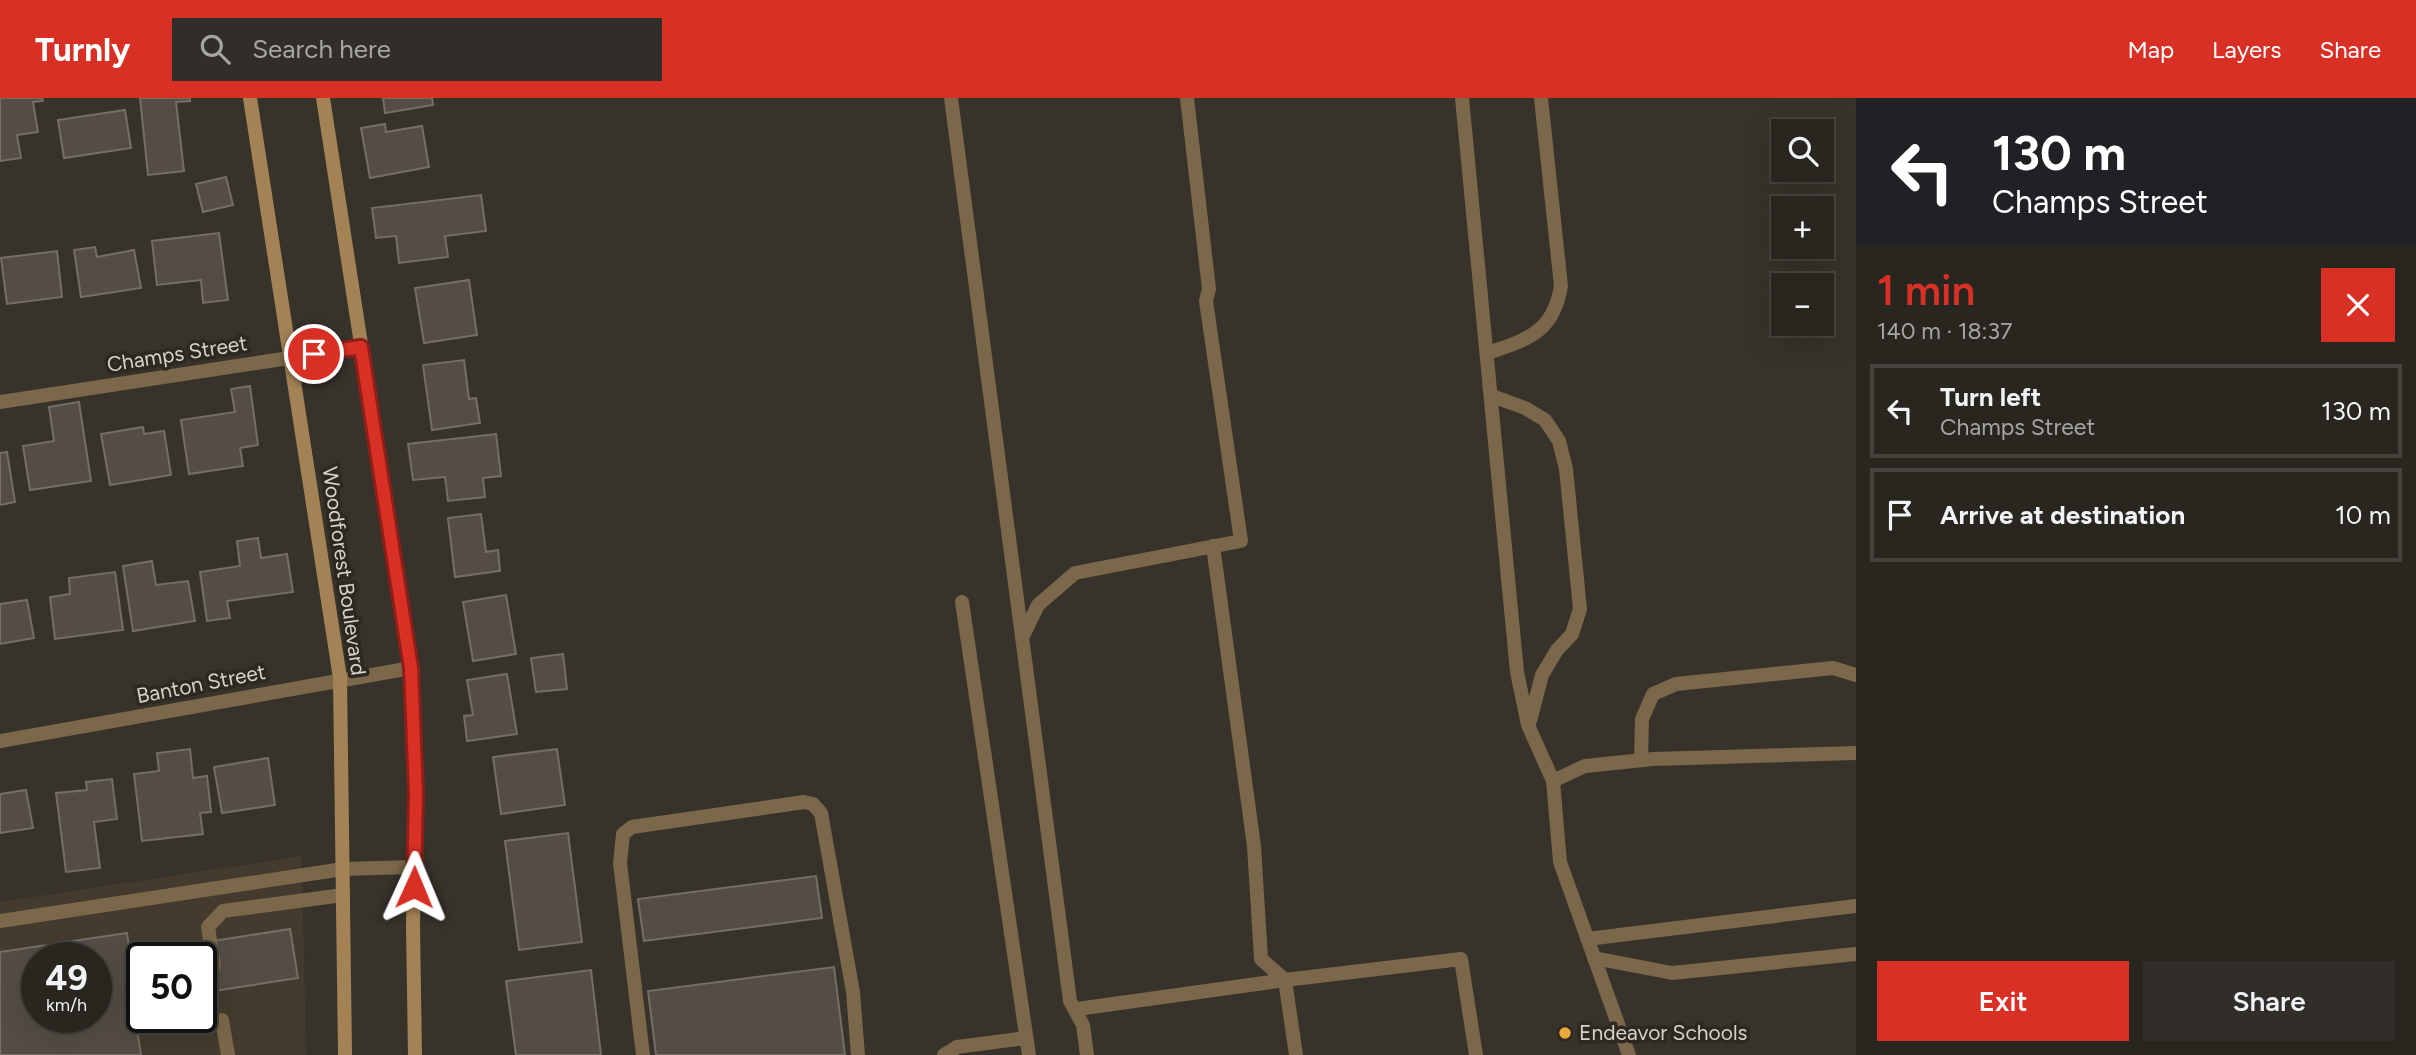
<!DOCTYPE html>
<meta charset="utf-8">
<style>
body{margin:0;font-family:Figtree,sans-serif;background:#312e29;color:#f1f3f6;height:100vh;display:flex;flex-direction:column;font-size:26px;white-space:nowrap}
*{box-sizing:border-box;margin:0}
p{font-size:23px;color:#a5a5a5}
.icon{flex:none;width:38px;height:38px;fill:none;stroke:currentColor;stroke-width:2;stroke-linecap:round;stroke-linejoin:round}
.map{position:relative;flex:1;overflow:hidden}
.drawer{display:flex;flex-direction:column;background:#292620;width:560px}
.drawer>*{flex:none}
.top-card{background:#202124;color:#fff;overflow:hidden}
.tools{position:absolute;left:1771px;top:21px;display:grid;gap:14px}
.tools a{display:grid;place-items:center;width:63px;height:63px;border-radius:0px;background:#292620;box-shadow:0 7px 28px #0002,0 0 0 2px #45433e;font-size:35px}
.speed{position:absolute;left:21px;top:844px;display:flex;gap:14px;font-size:35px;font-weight:700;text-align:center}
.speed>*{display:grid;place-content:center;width:91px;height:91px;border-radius:50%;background:#292620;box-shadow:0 7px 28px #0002,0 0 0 2px #45433e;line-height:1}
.speed small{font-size:18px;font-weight:400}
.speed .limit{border:4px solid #111;border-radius:10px;background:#fff;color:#111}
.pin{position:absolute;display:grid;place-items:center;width:60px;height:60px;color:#fff;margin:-30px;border:4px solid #fff;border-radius:50%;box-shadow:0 2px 7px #0007}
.me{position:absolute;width:77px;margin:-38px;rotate:1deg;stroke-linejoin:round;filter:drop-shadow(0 0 5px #0008)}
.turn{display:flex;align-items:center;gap:24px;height:147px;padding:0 21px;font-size:32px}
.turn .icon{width:91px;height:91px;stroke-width:2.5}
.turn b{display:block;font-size:49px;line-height:60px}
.round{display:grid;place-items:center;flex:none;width:74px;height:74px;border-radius:0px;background:#312e29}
.head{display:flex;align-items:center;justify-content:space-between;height:119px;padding:0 21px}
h1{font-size:42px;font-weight:600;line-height:52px;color:#d93025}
.action{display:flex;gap:14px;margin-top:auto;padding:14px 21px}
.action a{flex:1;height:80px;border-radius:0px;background:#d93025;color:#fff;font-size:28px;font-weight:600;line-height:80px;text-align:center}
.action a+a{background:#312e29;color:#f1f3f6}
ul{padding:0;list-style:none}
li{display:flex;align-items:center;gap:21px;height:94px;margin:0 14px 10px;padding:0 7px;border:4px solid #45433e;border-radius:0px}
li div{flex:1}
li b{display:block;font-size:26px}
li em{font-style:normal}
header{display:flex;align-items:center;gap:42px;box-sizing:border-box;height:98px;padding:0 35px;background:#d93025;color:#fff}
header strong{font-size:33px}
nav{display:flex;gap:38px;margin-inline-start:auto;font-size:24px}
.search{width:490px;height:63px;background:#312e29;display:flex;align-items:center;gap:18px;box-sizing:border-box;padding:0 24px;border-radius:0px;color:#a5a5a5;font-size:26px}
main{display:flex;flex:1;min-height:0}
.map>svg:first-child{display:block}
</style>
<header>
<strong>Turnly</strong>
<div class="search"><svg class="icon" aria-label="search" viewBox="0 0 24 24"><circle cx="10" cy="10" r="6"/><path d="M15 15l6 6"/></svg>Search here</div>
<nav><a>Map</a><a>Layers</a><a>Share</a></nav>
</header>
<main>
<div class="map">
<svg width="1856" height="957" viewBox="0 0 1856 957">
<rect width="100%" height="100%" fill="#37322a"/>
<path fill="#443b2e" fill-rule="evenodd" d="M 302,758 L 306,957 L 0,957 L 0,804 ZM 37,859 L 96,859 L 96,919 L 37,919 ZM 142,859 L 201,859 L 201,919 L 142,919 Z"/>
<path fill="#534d45" stroke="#756e66" stroke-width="2" fill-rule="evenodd" d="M 0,0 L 42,0 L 43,3 L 33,4 L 38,34 L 17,37 L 21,60 L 0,63 Z
M 140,0 L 190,0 L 190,3 L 176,4 L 184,73 L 148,77 Z
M 383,0 L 432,0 L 433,7 L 385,15 Z
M 125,12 L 131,50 L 64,60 L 58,22 Z
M 385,26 L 386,34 L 422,28 L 429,69 L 370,80 L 361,30 Z
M 226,79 L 233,107 L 203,114 L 196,86 Z
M 481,97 L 486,133 L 445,138 L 448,159 L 399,165 L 396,138 L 376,140 L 372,110 Z
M 219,135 L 228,202 L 203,205 L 201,182 L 157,187 L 152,143 Z
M 95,149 L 97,159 L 134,152 L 141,190 L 81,199 L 74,152 Z
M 57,153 L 62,199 L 7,206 L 1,160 Z
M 469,182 L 477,237 L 424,245 L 415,190 Z
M 464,262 L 469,301 L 476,300 L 480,325 L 432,332 L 423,267 Z
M 250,288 L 258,347 L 240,350 L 243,368 L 189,376 L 181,322 L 235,314 L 231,291 Z
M 79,304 L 91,383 L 30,392 L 23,348 L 54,343 L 49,309 Z
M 143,329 L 144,336 L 164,333 L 171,377 L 110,387 L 101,336 Z
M 496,336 L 501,378 L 483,380 L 485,399 L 448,403 L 445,379 L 413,382 L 408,346 Z
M 7,354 L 15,404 L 0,407 L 0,355 Z
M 481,416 L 486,454 L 498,452 L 500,473 L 455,479 L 448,420 Z
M 258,440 L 261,460 L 287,456 L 293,494 L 227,503 L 230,520 L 207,523 L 200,474 L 240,468 L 237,443 Z
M 152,463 L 156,487 L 188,483 L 195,523 L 133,533 L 123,468 Z
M 115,474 L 123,532 L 55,541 L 50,499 L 70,496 L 69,480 Z
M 506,497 L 516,556 L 473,563 L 463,504 Z
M 27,502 L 34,540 L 0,546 L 0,506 Z
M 563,556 L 567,591 L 536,594 L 531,560 Z
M 507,576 L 517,636 L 467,643 L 464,618 L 473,617 L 467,582 Z
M 190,651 L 193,680 L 207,678 L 211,714 L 200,715 L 203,736 L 142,743 L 134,676 L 159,673 L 157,655 Z
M 557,651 L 565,707 L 501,716 L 493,659 Z
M 268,660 L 275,707 L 222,715 L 214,669 Z
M 112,681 L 117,721 L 94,724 L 100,770 L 66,774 L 56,695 L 87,692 L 86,684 Z
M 26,692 L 33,730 L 0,735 L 0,696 Z
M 568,735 L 582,844 L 519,852 L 505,743 Z
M 816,778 L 822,820 L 644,843 L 638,801 Z
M 290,831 L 298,880 L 201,895 L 201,859 L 142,859 L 142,904 L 133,905 L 141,957 L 0,957 L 0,854 L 127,835 L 130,856 ZM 37,859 L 96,859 L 96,919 L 37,919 Z
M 834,869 L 845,957 L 656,957 L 648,893 Z
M 591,872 L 601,957 L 516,957 L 506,883 Z"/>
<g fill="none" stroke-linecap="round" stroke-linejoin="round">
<path stroke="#7b674a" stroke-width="14" d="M 951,0 L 1070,903 L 1083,927 L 1087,957
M 1462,0 L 1517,574 L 1528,627 L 1553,683
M 1488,255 C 1528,241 1553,235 1561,188 L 1541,0
M 1492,298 L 1525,310 L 1545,322 L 1559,343 L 1566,371 L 1580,511 L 1572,536 L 1557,552 L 1542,577 L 1530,623
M 1213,448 L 1254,748 L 1261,861 L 1285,882
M 962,504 L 1029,957
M 1023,538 L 1038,507 L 1075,475 L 1241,443 L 1206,203 L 1209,191 L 1187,0
M 1641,662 L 1642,621 L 1653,596 L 1676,586 L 1833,570 L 1856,577
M 0,823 L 343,771 L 414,769
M 1587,841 L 1856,808
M 1594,860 L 1672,875 L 1856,856
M 214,868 L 208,829 L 223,813 L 343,797
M 1077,911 L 1285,882
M 222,922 L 228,957
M 643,957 L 620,765 L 623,736 L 632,729 L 804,704 L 813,706 L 821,715 L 853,894 L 858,957
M 944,957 L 957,949 L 1026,940
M 1296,957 L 1285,882 L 1461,861 L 1476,957
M 1629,957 L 1560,764 L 1553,683 L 1585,668 L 1653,661 L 1856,655"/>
<path stroke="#7b674a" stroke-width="14" d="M 0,304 L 361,249
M 0,643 L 411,570"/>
<path stroke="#a38355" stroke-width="14" d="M 250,0 L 340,580 L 345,957
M 323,0 L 411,570 L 416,695 L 413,828 L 415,957"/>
</g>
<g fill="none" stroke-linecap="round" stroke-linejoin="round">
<g stroke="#8d1f18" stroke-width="18">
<path id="route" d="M 314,256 L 361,249 L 411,570 L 416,695 L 414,789"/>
</g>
<use href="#route" stroke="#d93025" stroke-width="12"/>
</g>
<circle fill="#eba93a" stroke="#2d2820" stroke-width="2.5" cx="1565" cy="935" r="7"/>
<g text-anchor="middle" stroke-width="7" stroke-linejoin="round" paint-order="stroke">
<g font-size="21" fill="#d6d2cd" stroke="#2d2820">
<text transform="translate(177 256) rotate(-9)" y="7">Champs Street</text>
<text transform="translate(344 473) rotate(82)" y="7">Woodforest Boulevard</text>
<text transform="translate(201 586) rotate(-11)" y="7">Banton Street</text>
</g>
<g font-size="21" fill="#d6d2cd" stroke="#2d2820" text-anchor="start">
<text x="1579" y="942">Endeavor Schools</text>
</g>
</g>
</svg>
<div class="tools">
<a><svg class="icon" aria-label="search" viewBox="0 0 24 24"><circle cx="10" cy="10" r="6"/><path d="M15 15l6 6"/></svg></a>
<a>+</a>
<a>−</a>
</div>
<div class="speed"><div>49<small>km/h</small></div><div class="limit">50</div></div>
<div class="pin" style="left:314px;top:256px;background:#d93025"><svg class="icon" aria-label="arrive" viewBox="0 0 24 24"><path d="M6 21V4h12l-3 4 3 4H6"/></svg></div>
<svg class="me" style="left:414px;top:789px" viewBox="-20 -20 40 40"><path d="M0-17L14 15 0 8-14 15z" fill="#d93025" stroke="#fff" stroke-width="4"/></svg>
</div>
<section class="drawer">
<div class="top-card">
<div class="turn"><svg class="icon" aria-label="left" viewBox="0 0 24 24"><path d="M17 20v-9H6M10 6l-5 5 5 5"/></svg><div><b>130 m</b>Champs Street</div></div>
</div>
<div class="head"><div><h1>1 min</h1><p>140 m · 18:37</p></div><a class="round" style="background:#d93025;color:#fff"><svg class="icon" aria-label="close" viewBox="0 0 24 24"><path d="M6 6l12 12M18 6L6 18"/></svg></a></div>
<ul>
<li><svg class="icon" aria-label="left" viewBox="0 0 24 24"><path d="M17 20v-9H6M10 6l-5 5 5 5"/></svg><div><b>Turn left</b><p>Champs Street</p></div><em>130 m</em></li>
<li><svg class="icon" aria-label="arrive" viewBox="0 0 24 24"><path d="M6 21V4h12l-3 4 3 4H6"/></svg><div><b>Arrive at destination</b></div><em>10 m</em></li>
</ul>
<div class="action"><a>Exit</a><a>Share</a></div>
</section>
</main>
